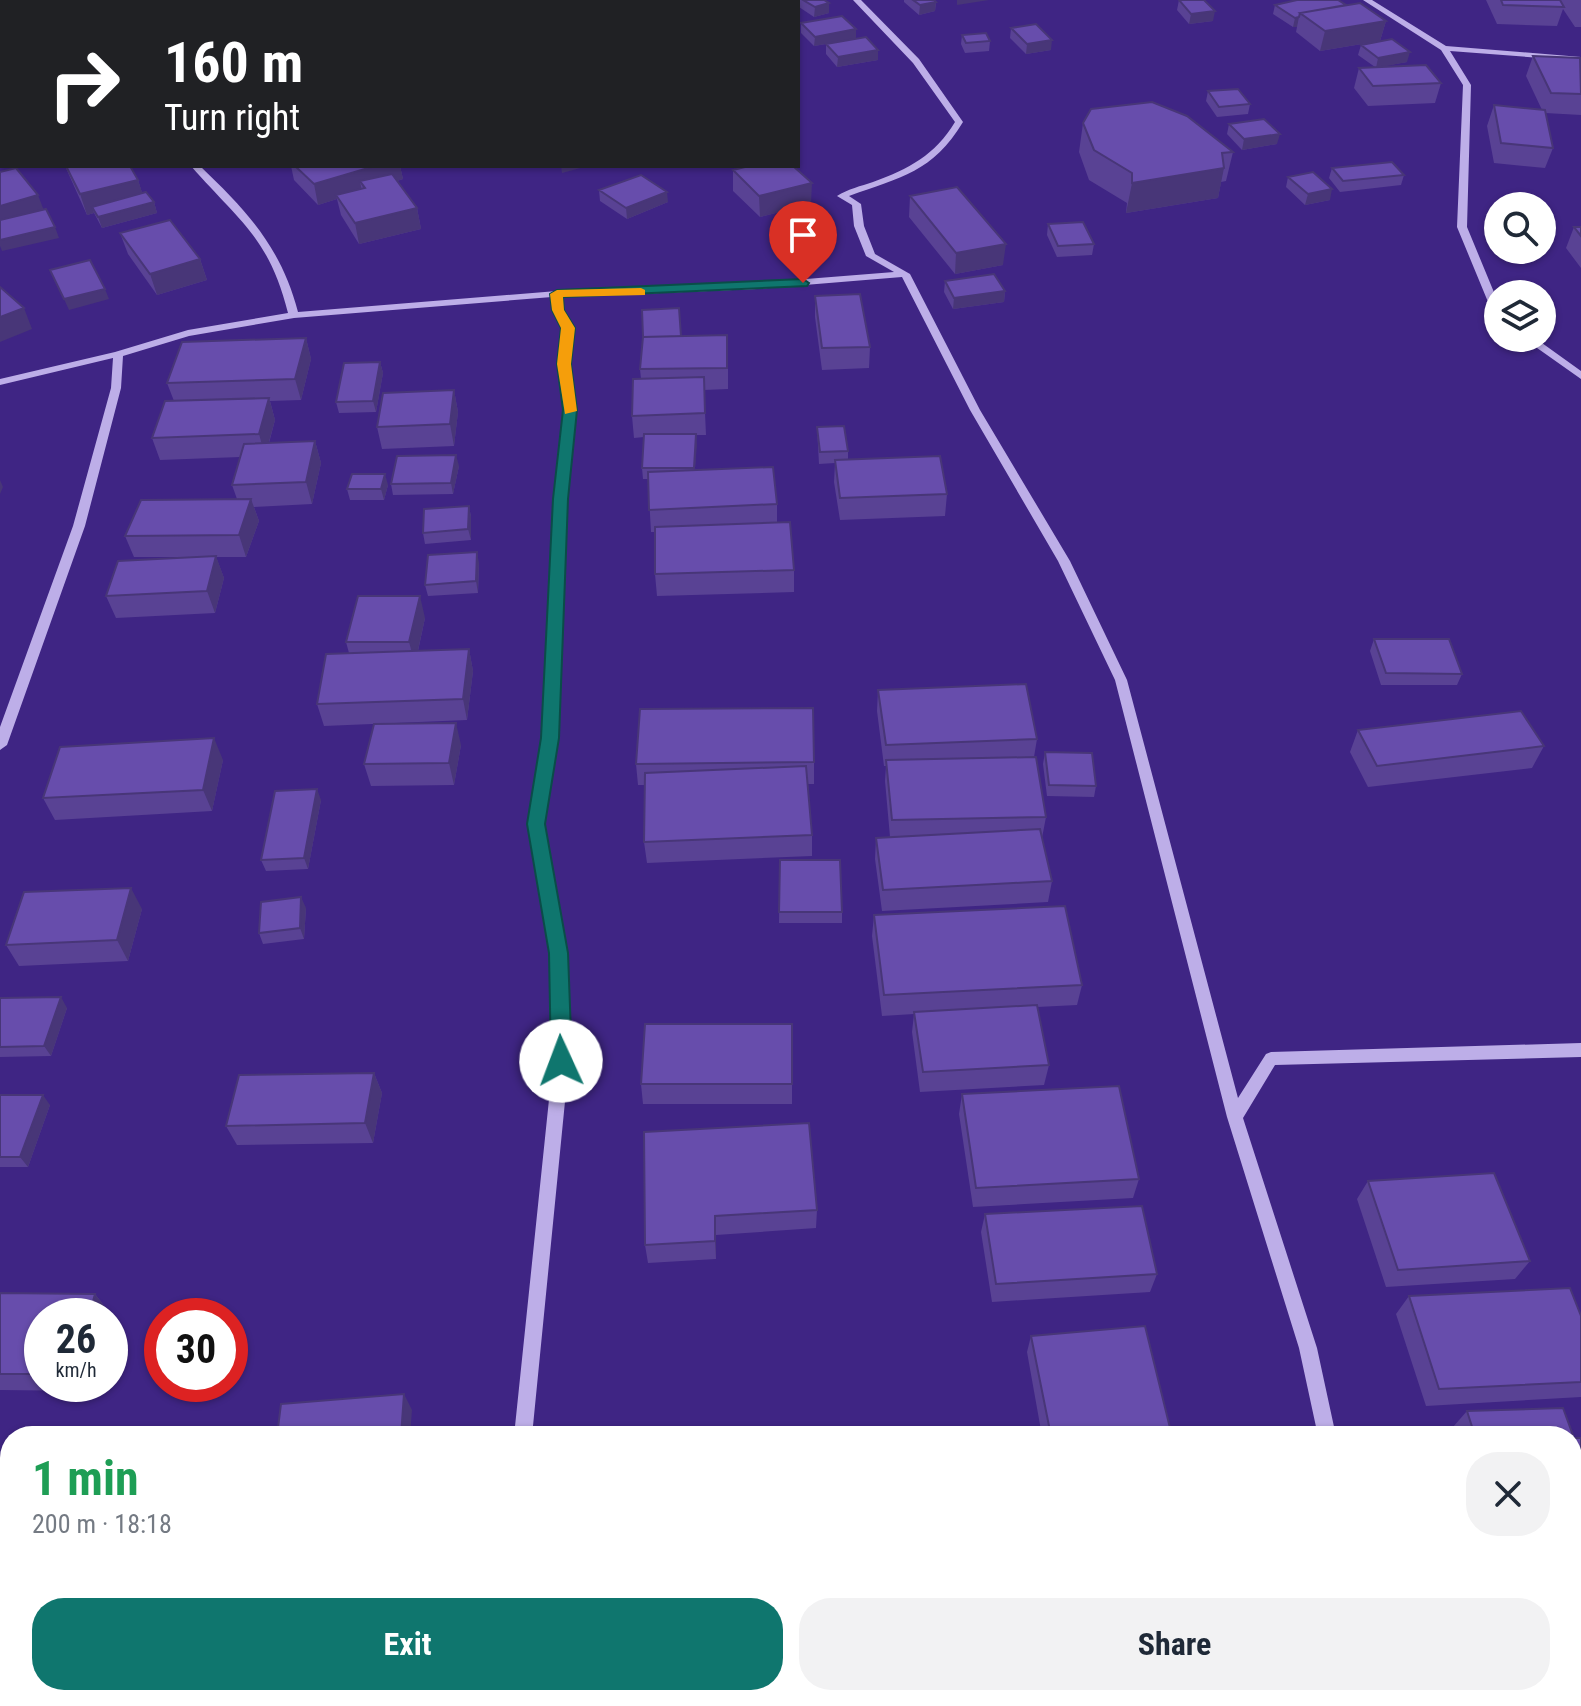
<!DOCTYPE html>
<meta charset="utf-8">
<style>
body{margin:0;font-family:"Roboto Condensed",sans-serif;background:#f2f2f3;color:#1f2937;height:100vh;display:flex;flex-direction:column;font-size:30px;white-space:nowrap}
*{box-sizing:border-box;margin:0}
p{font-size:26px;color:#747a83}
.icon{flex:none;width:44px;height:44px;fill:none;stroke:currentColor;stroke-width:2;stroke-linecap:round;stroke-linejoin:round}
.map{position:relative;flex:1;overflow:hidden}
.details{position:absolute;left:0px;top:1426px;width:1582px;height:280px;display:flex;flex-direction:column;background:#fff;border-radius:32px 32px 0 0;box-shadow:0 2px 6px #0004}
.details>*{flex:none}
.banner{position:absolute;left:0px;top:0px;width:800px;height:168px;box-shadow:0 2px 6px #0004;background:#202124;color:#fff;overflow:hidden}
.tools{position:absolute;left:1484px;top:192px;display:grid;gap:16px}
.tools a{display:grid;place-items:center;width:72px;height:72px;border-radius:50%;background:#fff;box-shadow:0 2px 6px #0004;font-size:40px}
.speed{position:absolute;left:24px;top:1298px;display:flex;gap:16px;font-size:40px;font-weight:700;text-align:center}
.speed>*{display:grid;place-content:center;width:104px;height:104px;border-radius:50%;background:#fff;box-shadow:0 2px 6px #0004;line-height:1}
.speed small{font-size:20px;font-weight:400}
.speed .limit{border:12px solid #d22;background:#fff;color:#111}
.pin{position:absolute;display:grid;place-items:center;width:68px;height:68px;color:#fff;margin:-82px -34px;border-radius:50% 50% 50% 0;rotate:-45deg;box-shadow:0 0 8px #0007}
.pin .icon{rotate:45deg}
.me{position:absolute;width:88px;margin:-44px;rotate:358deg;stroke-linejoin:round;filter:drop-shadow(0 0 6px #0008)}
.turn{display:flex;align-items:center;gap:28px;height:168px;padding:0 32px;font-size:36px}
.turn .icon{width:104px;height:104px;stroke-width:2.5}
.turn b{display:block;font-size:56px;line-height:68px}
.round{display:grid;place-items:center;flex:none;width:84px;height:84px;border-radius:32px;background:#f2f2f3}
.headline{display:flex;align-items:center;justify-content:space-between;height:136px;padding:0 32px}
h1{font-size:48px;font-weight:700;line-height:60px;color:#1e9e55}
.action{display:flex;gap:16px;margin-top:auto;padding:16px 32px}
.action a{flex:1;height:92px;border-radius:32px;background:#0f766e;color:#fff;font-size:32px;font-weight:700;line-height:92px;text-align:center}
.action a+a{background:#f2f2f3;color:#1f2937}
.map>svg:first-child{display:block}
</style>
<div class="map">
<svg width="1581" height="1706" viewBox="0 0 1581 1706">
<rect width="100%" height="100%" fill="#3f2584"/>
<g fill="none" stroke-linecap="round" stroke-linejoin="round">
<path fill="#bdaee8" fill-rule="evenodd" d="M 31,0 L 39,0 L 41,2 L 33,2 Z
M 853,0 L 861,0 L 919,59 L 963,122 C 933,172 901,177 849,196 L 861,204 L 864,226 L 875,254 L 910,274 L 980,410 L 1070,561 L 1127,680 L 1238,1098 L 1266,1054 L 1271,1052 L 1581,1043 L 1581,1057 L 1275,1065 L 1243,1118 L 1317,1348 L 1336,1436 L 1318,1436 L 1299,1348 L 1227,1117 L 1115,680 L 1058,561 L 970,410 L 902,277 L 757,289 L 562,297 L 563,310 L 573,328 L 569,364 L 575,410 L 567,499 L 557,738 L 543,824 L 565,953 L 569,1061 L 532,1436 L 514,1436 L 553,1061 L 551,953 L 529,824 L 543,738 L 555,499 L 565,410 L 559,364 L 563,328 L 553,310 L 552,297 L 294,318 L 189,336 L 123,356 L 121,388 L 85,526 L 7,745 L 0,750 L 0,727 L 73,526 L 111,388 L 113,358 L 0,385 L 0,379 L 115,352 L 188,330 L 288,313 C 269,237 239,221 191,166 L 200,166 C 247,211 281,247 298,312 L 557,291 L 757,283 L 894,272 L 866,256 L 854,226 L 852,205 L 837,196 C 848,189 861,186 873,182 C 909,169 935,155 955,122 L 913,63 Z
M 1363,0 L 1372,0 L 1446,46 L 1581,57 L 1581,61 L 1450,51 L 1471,85 L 1467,227 L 1498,302 L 1498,317 L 1493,314 L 1457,227 L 1463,85 L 1441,50 Z
M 2,156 L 2,162 L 0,163 L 0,157 Z
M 1523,338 L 1535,338 L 1581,371 L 1581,379 Z
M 487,1696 L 507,1696 L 507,1706 L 487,1706 Z
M 1383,1696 L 1403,1696 L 1406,1706 L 1386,1706 Z"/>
</g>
<path fill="#594294" d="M 799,0 L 824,0 L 829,13 L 814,17 L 799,7 Z
M 904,0 L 934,0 L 936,2 L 935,11 L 919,15 L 904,2 Z
M 1179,0 L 1213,21 L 1189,24 L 1177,10 Z
M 1486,0 L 1581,0 L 1581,27 L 1575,27 L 1563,9 L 1557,26 L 1497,24 Z
M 1275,5 L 1346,5 L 1386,21 L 1380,41 L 1320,51 L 1296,32 L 1297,27 L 1293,27 L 1273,14 Z
M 801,23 L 856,29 L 856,39 L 878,50 L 878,60 L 837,67 L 826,54 L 826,44 L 814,46 L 801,33 Z
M 1011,28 L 1051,50 L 1026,54 L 1010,38 Z
M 962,35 L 990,41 L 989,51 L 965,53 L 961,44 Z
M 1361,45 L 1407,62 L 1378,67 L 1441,83 L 1435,103 L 1368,106 L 1354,88 L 1359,68 L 1375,67 L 1358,55 Z
M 1533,56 L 1581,59 L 1581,115 L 1545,113 L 1553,148 L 1545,168 L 1494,163 L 1487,126 L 1494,105 L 1542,110 L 1526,76 Z
M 1208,91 L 1250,104 L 1248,114 L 1217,117 L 1206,101 Z
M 1083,123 L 1233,152 L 1226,181 L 1221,182 L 1218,198 L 1126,213 L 1127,203 L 1089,180 L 1079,152 Z
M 1229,124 L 1277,144 L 1242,150 L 1227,134 Z
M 65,166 L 130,166 L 138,180 L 142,193 L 154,202 L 157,213 L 102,228 L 94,213 L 87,215 Z
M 291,166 L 400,166 L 403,179 L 397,181 L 417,208 L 421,229 L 359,244 L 341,215 L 337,199 L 318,205 L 294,180 Z
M 1332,168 L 1404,175 L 1401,185 L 1340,192 L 1329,178 Z
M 733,170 L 811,204 L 760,217 L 733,191 Z
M 1288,177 L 1330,200 L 1305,205 L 1286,187 Z
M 599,190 L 668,202 L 627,219 L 600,201 Z
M 910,196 L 1003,265 L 955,274 L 909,217 Z
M 1048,224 L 1094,244 L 1092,255 L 1057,257 L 1047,235 Z
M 1574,227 L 1581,227 L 1581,268 L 1566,248 Z
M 120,233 L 200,259 L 207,280 L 157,295 L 128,254 Z
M 945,281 L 1005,291 L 1004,302 L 953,309 L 944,292 Z
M 815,296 L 870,347 L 869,368 L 822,370 L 815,317 Z
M 681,336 L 728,357 L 728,389 L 704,390 L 706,435 L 696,435 L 695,470 L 777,504 L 777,523 L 794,570 L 794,592 L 657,596 L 655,574 L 655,532 L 651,532 L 648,479 L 643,479 L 642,468 L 644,437 L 634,438 L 632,416 L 641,379 L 640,369 L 643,337 Z
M 306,338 L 311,359 L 301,400 L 270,401 L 275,420 L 269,443 L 315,441 L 321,463 L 312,504 L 254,507 L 259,521 L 246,557 L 216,557 L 224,578 L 215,613 L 116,618 L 106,596 L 192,557 L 134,557 L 125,536 L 237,499 L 232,485 L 240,457 L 160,460 L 152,438 L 174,401 L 167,383 Z
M 380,362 L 383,373 L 376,412 L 339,413 L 336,402 Z
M 454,390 L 458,412 L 454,446 L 382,449 L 377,427 Z
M 817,427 L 848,451 L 848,460 L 947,494 L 945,516 L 840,520 L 834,482 L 835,463 L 819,464 Z
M 459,466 L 453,494 L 393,495 L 391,484 Z
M 388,485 L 384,500 L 350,500 L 347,489 Z
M 469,506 L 471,517 L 471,540 L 425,544 L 423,533 Z
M 479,563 L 478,593 L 428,596 L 425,585 Z
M 425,618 L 418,651 L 469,649 L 473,671 L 467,720 L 324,726 L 317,704 L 349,653 L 346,642 Z
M 1374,639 L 1462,674 L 1457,685 L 1381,685 L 1370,651 Z
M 878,690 L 1037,739 L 1034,757 L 1046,817 L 1042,838 L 1052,881 L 1048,902 L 882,911 L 875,859 L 876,838 L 890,837 L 885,781 L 886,766 L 884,766 L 877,711 Z
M 1358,730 L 1544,746 L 1532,768 L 1368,787 L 1350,752 Z
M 461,745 L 454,785 L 371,786 L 364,764 Z
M 1045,752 L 1096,786 L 1094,797 L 1047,796 L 1043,764 Z
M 223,760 L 212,811 L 55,820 L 43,798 Z
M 814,762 L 814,784 L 808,784 L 812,835 L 812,856 L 647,863 L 644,842 L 645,785 L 638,785 L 636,764 Z
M 321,800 L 308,869 L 266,871 L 261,860 Z
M 780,860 L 842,912 L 842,923 L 779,923 Z
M 306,908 L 304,939 L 263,944 L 259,933 Z
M 142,909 L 128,961 L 19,966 L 6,945 Z
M 874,915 L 1082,985 L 1077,1005 L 1037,1007 L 1049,1065 L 1044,1085 L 920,1092 L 912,1032 L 914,1014 L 882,1016 L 872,936 Z
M 0,998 L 67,1008 L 51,1056 L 0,1057 Z
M 792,1024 L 792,1104 L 643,1104 L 641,1084 Z
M 374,1073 L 382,1093 L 373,1143 L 237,1145 L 226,1126 Z
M 962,1094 L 1139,1179 L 1133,1198 L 973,1207 L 959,1114 Z
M 0,1095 L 50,1105 L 28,1167 L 0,1167 Z
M 644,1132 L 817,1210 L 816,1228 L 716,1235 L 716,1259 L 648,1263 L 645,1245 Z
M 1368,1181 L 1530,1261 L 1515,1279 L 1386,1287 L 1357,1199 Z
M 985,1214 L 1157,1274 L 1150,1292 L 992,1302 L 981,1232 Z
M 0,1293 L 95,1294 L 109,1312 L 42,1316 L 42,1384 L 88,1384 L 85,1391 L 0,1390 Z
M 1409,1296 L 1581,1316 L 1581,1397 L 1426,1406 L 1396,1314 Z
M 1031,1336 L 1172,1436 L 1042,1436 L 1027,1352 Z
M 1563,1408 L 1574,1438 L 1581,1438 L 1581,1697 L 1528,1701 L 1526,1696 L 1572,1696 L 1572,1436 L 1456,1436 L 1453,1427 L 1467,1411 Z
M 1052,1696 L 1173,1696 L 1052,1699 Z"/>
<path fill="#483678" d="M 87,0 L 139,0 L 140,2 L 87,2 Z
M 332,0 L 397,0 L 398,2 L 332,2 Z
M 957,0 L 989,0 L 957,5 Z
M 936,2 L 935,11 L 919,15 L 920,5 Z
M 829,3 L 829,13 L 814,17 L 815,7 Z
M 1215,11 L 1213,21 L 1189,24 L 1191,14 Z
M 1299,17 L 1297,27 L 1293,27 L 1295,18 Z
M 1386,21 L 1380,41 L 1320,51 L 1325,31 Z
M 856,29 L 856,39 L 814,46 L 815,37 Z
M 1052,40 L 1051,50 L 1026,54 L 1027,44 Z
M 878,50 L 878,60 L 837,67 L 838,57 Z
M 1410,52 L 1407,62 L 1376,68 L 1378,58 Z
M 0,79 L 2,79 L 2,101 L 0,101 Z
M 1280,134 L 1277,144 L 1242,150 L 1244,139 Z
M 375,166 L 400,166 L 403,179 L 365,191 L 360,181 L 362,192 L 336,195 L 337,199 L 318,205 L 314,184 Z
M 561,166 L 588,166 L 562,173 Z
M 1224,168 L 1218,198 L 1126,213 L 1132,183 Z
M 138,180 L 145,201 L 92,207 L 94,213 L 87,215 L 80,194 Z
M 812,183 L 811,204 L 760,217 L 759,196 Z
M 1332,189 L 1330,200 L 1305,205 L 1308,194 Z
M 667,192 L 668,202 L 627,219 L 626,208 Z
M 38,195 L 46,216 L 0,229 L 0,206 Z
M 154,202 L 157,213 L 102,228 L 98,217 Z
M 417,208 L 421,229 L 359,244 L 355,223 Z
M 55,227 L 59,238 L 2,251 L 0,246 L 0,240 Z
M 1006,244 L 1003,265 L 955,274 L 956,253 Z
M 200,259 L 207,280 L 157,295 L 150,274 Z
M 105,289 L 109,299 L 69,310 L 64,299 Z
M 1005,291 L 1004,302 L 953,309 L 954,298 Z
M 24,308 L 32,329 L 0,342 L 0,317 Z
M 306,338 L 311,359 L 301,400 L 295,379 Z
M 380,362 L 383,373 L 376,412 L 373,401 Z
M 454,390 L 458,412 L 454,446 L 450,424 Z
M 269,398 L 275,420 L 265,456 L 259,434 Z
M 696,434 L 697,445 L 694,479 L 694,468 Z
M 315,441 L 321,463 L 312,504 L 306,482 Z
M 456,455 L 459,466 L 453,494 L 451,483 Z
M 385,474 L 388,485 L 384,500 L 381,489 Z
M 0,480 L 3,487 L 0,494 Z
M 251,499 L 259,521 L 246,557 L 239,535 Z
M 469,506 L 471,517 L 471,540 L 468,529 Z
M 477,552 L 479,563 L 478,593 L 476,581 Z
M 216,556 L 224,578 L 215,613 L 207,591 Z
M 420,596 L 425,618 L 415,664 L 409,642 Z
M 469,649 L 473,671 L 467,720 L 463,699 Z
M 456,723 L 461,745 L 454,785 L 449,763 Z
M 214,738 L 223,760 L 212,811 L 203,790 Z
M 317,789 L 321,800 L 308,869 L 304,858 Z
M 131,888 L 142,909 L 128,961 L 117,940 Z
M 301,897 L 306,908 L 304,939 L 300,928 Z
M 61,997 L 67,1008 L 51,1056 L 44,1046 Z
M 374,1073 L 382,1093 L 373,1143 L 365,1123 Z
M 43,1095 L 50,1105 L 28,1167 L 20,1157 Z
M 715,1216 L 716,1235 L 716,1259 L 715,1241 Z
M 95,1294 L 109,1312 L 108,1316 L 89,1316 Z
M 79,1384 L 88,1384 L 85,1391 Z
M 404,1394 L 412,1410 L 410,1436 L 401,1436 Z
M 368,1696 L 379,1696 L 378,1706 L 367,1706 Z"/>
<path fill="#674dac" stroke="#483678" stroke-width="2" d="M 411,0 L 440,0 L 442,2 L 398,2 Z
M 803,0 L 824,0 L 829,3 L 815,7 Z
M 913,0 L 934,0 L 936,2 L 920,5 Z
M 1179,0 L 1204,0 L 1215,11 L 1191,14 Z
M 1297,0 L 1338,0 L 1346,5 L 1300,13 L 1299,17 L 1295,18 L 1275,5 Z
M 1501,0 L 1560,0 L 1564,7 L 1503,5 Z
M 1360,3 L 1386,21 L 1325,31 L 1300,13 Z
M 842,16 L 856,29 L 815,37 L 801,23 Z
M 1036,24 L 1052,40 L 1027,44 L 1011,28 Z
M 986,33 L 990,41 L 966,43 L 962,35 Z
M 866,37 L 878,50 L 838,57 L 826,44 Z
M 1392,39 L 1410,52 L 1378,58 L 1361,45 Z
M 2,56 L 2,79 L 0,79 L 0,57 Z
M 1533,56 L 1580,58 L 1581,94 L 1551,93 Z
M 1426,65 L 1441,83 L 1373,86 L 1359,68 Z
M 1238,89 L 1250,104 L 1219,107 L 1208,91 Z
M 1152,102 L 1187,116 L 1233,152 L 1222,153 L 1224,168 L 1132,183 L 1132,173 L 1094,150 L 1083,123 L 1091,109 Z
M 1494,105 L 1545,110 L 1553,148 L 1501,143 Z
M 1264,119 L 1280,134 L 1244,139 L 1229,124 Z
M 1392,162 L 1404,175 L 1343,181 L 1332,168 Z
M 66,166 L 130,166 L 138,180 L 80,194 Z
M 295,166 L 375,166 L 314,184 Z
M 749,166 L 793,166 L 812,183 L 759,196 L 733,170 Z
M 16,168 L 38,195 L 0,206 L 0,172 Z
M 1313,172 L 1332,189 L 1308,194 L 1288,177 Z
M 392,174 L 417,208 L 355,223 L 336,195 L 365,188 L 360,181 Z
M 641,175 L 667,192 L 626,208 L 599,190 Z
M 957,187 L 1006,244 L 956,253 L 910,196 Z
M 146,192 L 154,202 L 98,217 L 92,207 Z
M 46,209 L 55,227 L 0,240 L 0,220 Z
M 170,220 L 200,259 L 150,274 L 120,233 Z
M 1083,222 L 1094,244 L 1058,246 L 1048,224 Z
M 1574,227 L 1581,227 L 1581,236 Z
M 90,260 L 105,289 L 64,299 L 50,270 Z
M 994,274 L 1005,291 L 954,298 L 945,281 Z
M 0,287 L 24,308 L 0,317 Z
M 860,294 L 870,347 L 822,348 L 815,296 Z
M 679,308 L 681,336 L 643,337 L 642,310 Z
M 727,335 L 727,368 L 640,369 L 643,337 Z
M 306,338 L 295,379 L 167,383 L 182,342 Z
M 380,362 L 373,401 L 336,402 L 344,363 Z
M 704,377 L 705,413 L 632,416 L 633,379 Z
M 454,390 L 450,424 L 377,427 L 383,393 Z
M 269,398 L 259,434 L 152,438 L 165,401 Z
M 844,426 L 848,451 L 820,452 L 817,427 Z
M 644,434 L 696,434 L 694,468 L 642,468 Z
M 315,441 L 306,482 L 232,485 L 244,444 Z
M 456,455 L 451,483 L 391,484 L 397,456 Z
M 940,456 L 947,494 L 840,498 L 835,460 Z
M 773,467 L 777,504 L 649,510 L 648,472 Z
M 352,474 L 385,474 L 381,489 L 347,489 Z
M 251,499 L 239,535 L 125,536 L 141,500 Z
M 469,506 L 468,529 L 423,533 L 424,509 Z
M 790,522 L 794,570 L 655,574 L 655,527 Z
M 477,552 L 476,581 L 425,585 L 428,555 Z
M 216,556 L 207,591 L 106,596 L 118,561 Z
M 358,596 L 420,596 L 409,642 L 346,642 Z
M 1374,639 L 1449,639 L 1462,674 L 1386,673 Z
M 469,649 L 463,699 L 317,704 L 326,654 Z
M 1026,684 L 1037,739 L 886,745 L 878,690 Z
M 813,708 L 814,762 L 636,764 L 640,709 Z
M 1521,711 L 1544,746 L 1377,766 L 1358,730 Z
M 456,723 L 449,763 L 364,764 L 374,724 Z
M 214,738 L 203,790 L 43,798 L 60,747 Z
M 1045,752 L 1092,753 L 1096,786 L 1049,785 Z
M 1036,757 L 1046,817 L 892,820 L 886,760 Z
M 806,766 L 812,835 L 644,842 L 645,773 Z
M 317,789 L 304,858 L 261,860 L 275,791 Z
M 1040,829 L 1052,881 L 883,890 L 876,838 Z
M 780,860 L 840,860 L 842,912 L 779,912 Z
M 131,888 L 117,940 L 6,945 L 24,892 Z
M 301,897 L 300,928 L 259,933 L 261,902 Z
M 1065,906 L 1082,985 L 884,995 L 874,915 Z
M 61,997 L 44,1046 L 0,1047 L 0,998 Z
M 1037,1005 L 1049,1065 L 923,1072 L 914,1012 Z
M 645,1024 L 792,1024 L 792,1084 L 641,1084 Z
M 374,1073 L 365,1123 L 226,1126 L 239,1075 Z
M 1119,1086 L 1139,1179 L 976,1188 L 962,1094 Z
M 0,1095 L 43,1095 L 20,1157 L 0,1157 Z
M 809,1123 L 817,1210 L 715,1216 L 715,1241 L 645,1245 L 644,1132 Z
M 1494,1173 L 1530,1261 L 1398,1270 L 1368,1181 Z
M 1142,1206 L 1157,1274 L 996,1284 L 985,1214 Z
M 1570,1288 L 1581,1316 L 1581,1382 L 1439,1389 L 1409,1296 Z
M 0,1293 L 95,1294 L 89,1316 L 42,1316 L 42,1374 L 0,1374 Z
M 1145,1326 L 1172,1436 L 1051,1436 L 1031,1336 Z
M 404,1394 L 401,1436 L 277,1436 L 281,1404 Z
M 1563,1408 L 1574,1438 L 1581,1438 L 1581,1539 L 1572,1539 L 1572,1436 L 1475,1436 L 1467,1411 Z
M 1581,1547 L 1581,1683 L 1572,1684 L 1572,1548 Z
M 195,1696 L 368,1696 L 367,1706 L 181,1706 L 182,1697 Z
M 660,1696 L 776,1696 L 776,1706 L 659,1706 Z"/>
<path fill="#0f766e" stroke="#0a4d48" stroke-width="2" d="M 803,279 L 809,283 L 807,286 L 563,297 L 564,310 L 575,328 L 571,364 L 577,410 L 568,499 L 559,738 L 545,824 L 568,953 L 572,1061 L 569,1067 L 561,1070 L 554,1067 L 551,1061 L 549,953 L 527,824 L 541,738 L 553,499 L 563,410 L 557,364 L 561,328 L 552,310 L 550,294 L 557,290 Z"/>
<path fill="#f59e0b" d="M 641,288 L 645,290 L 645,295 L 563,297 L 564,310 L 575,328 L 571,364 L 577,411 L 565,414 L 557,364 L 561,328 L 552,310 L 550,294 L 557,290 Z"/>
</svg>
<div class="tools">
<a><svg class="icon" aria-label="search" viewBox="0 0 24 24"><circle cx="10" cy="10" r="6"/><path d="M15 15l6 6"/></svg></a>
<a><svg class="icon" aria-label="layers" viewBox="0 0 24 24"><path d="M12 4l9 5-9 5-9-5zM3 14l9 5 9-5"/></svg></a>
</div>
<div class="speed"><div>26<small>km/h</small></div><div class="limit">30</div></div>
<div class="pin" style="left:803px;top:283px;background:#d93025"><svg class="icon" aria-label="arrive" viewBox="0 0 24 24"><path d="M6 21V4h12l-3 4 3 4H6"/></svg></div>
<svg class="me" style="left:561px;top:1061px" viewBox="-20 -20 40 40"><circle r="19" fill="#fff"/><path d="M0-13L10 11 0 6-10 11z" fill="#0f766e"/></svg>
<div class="banner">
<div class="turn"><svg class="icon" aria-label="right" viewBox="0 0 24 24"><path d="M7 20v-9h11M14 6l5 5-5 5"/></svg><div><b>160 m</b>Turn right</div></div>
</div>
<section class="details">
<div class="headline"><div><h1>1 min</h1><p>200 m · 18:18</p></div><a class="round"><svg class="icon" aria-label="close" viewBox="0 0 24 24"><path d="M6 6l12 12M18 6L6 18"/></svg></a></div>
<div class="action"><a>Exit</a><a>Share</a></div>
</section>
</div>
